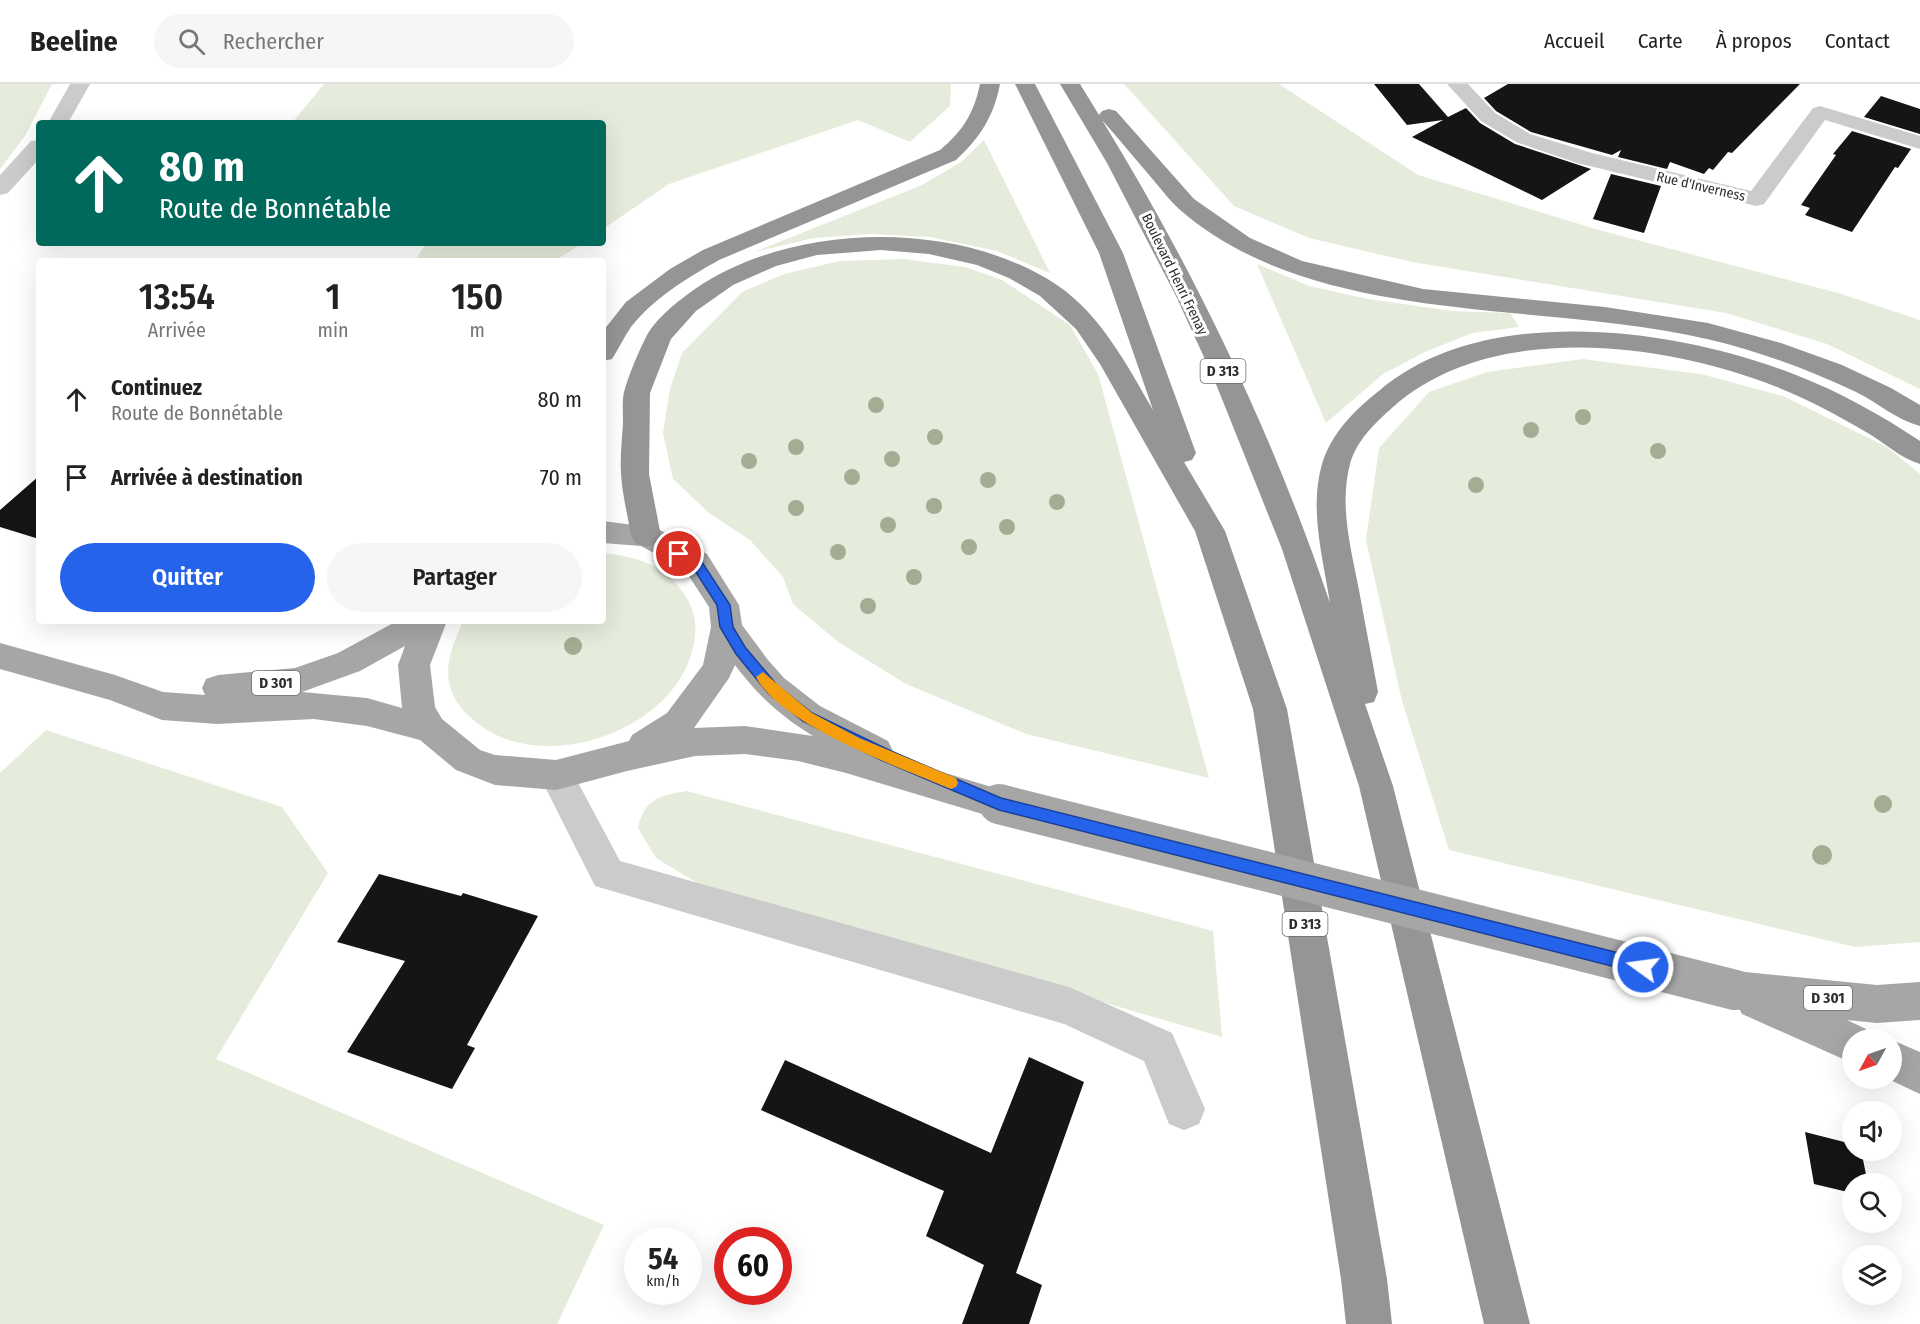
<!DOCTYPE html>
<html lang="fr">
<meta charset="utf-8">
<style>
body{margin:0;font-family:"Fira Sans Condensed",sans-serif;background:#f6f6f6;color:#222;height:100vh;display:flex;flex-direction:column;font-size:22px;white-space:nowrap}
*{box-sizing:border-box;margin:0}
p{font-size:20px;color:#767676}
.icon{flex:none;width:33px;height:33px;fill:none;stroke:currentColor;stroke-width:2;stroke-linecap:round;stroke-linejoin:round}
.map{position:relative;flex:1;overflow:hidden}
.details{position:absolute;left:36px;top:174px;width:570px;height:366px;display:flex;flex-direction:column;background:#fff;border-radius:6px;box-shadow:0 6px 24px #0002}
.details>*{flex:none}
.hud{position:absolute;left:36px;top:36px;width:570px;height:126px;border-radius:6px;box-shadow:0 6px 24px #0002;background:#00695c;color:#fff;overflow:hidden}
.needle{width:39px;rotate:230deg}
.tools{position:absolute;left:1842px;top:945px;display:grid;gap:12px}
.tools a{display:grid;place-items:center;width:60px;height:60px;border-radius:50%;background:#fff;box-shadow:0 6px 24px #0002;font-size:30px}
.speed{position:absolute;left:624px;top:1143px;display:flex;gap:12px;font-size:30px;font-weight:700;text-align:center}
.speed>*{display:grid;place-content:center;width:78px;height:78px;border-radius:50%;background:#fff;box-shadow:0 6px 24px #0002;line-height:1}
.speed small{font-size:15px;font-weight:400}
.speed .limit{border:9px solid #d22;background:#fff;color:#111}
.pin{position:absolute;display:grid;place-items:center;width:51px;height:51px;color:#fff;margin:-26px;border:3px solid #fff;border-radius:50%;box-shadow:0 2px 6px #0007}
.me{position:absolute;width:66px;margin:-33px;rotate:284deg;stroke-linejoin:round;filter:drop-shadow(0 0 4px #0008)}
.turn{display:flex;align-items:center;gap:21px;height:126px;padding:0 24px;font-size:27px}
.turn .icon{width:78px;height:78px;stroke-width:2.5}
.turn b{display:block;font-size:42px;line-height:51px}
.eta{display:flex;justify-content:space-evenly;align-items:center;height:102px;text-align:center}
.eta b{font-size:36px;font-weight:600;line-height:42px}
.action{display:flex;gap:12px;margin-top:auto;padding:12px 24px}
.action a{flex:1;height:69px;border-radius:36px;background:#2563eb;color:#fff;font-size:24px;font-weight:600;line-height:69px;text-align:center}
.action a+a{background:#f6f6f6;color:#222}
ul{padding:0;list-style:none}
li{display:flex;align-items:center;gap:18px;height:78px;padding:0 24px}
li div{flex:1}
li b{display:block;font-size:22px}
li em{font-style:normal}
header{display:flex;align-items:center;gap:36px;box-sizing:border-box;height:84px;padding:0 30px;background:#fff;border-bottom:2px solid #e0e0e0}
header strong{font-size:28px}
nav{display:flex;gap:33px;margin-inline-start:auto;font-size:21px}
.search{width:420px;height:54px;background:#f6f6f6;display:flex;align-items:center;gap:15px;box-sizing:border-box;padding:0 21px;border-radius:33px;color:#767676;font-size:22px}
.map>svg:first-child{display:block}
</style>
<header>
<strong>Beeline</strong>
<div class="search"><svg class="icon" aria-label="search" viewBox="0 0 24 24"><circle cx="10" cy="10" r="6"/><path d="M15 15l6 6"/></svg>Rechercher</div>
<nav><a>Accueil</a><a>Carte</a><a>À propos</a><a>Contact</a></nav>
</header>
<div class="map">
<svg width="1920" height="1240" viewBox="0 0 1920 1240">
<rect width="100%" height="100%" fill="#fff"/>
<path fill="#e6ecdb" d="M 0,0 L 52,0 L 25,52 L 0,85 Z
M 324,0 L 951,0 L 950,22 L 910,58 L 858,36 L 669,100 L 603,145 L 603,39 L 292,39 Z
M 1124,0 L 1279,0 L 1418,91 L 1599,146 L 1838,209 L 1920,236 L 1920,305 L 1827,260 L 1726,229 L 1412,178 L 1309,154 L 1234,122 Z
M 984,56 L 1050,189 L 997,167 L 930,153 L 870,150 L 814,154 L 754,168 L 922,101 L 961,78 Z
M 426,159 L 583,159 L 554,177 L 415,177 Z
M 904,175 L 965,183 L 1002,196 L 1070,241 L 1098,290 L 1209,694 L 1026,650 L 906,600 L 838,558 L 793,520 L 783,493 L 750,456 L 709,429 L 673,395 L 663,349 L 670,305 L 682,269 L 742,208 L 784,190 L 840,177 Z
M 1257,180 L 1309,202 L 1368,215 L 1452,227 L 1510,229 L 1519,243 L 1472,249 L 1425,268 L 1383,290 L 1326,339 Z
M 1582,275 L 1701,290 L 1783,312 L 1887,363 L 1920,390 L 1920,858 L 1855,863 L 1449,766 L 1402,617 L 1366,456 L 1379,364 L 1429,308 L 1487,288 Z
M 603,469 C 641,473 670,483 689,518 C 699,538 696,559 688,579 C 659,652 538,690 476,638 C 463,628 452,615 449,598 C 445,577 455,556 463,537 L 603,537 Z
M 46,646 L 282,723 L 328,789 L 216,975 L 604,1141 L 557,1240 L 0,1240 L 0,689 Z
M 687,707 L 1213,847 L 1222,953 L 699,800 L 656,774 L 638,744 C 644,715 660,711 687,707 Z"/>
<path fill="#151515" d="M 1374,0 L 1419,0 L 1448,33 L 1466,24 L 1480,39 L 1515,60 L 1591,85 L 1542,116 L 1412,53 L 1443,36 L 1407,41 Z
M 1508,0 L 1800,0 L 1732,69 L 1728,68 L 1713,86 L 1709,84 L 1704,90 L 1670,78 L 1667,85 L 1618,73 L 1621,66 L 1612,71 L 1531,48 L 1496,27 L 1484,14 Z
M 1881,12 L 1920,25 L 1920,50 L 1864,33 Z
M 1852,47 L 1911,65 L 1898,84 L 1895,83 L 1852,148 L 1805,131 L 1810,124 L 1801,121 L 1836,71 L 1833,70 Z
M 1611,90 L 1661,102 L 1644,149 L 1593,135 Z
M 39,392 L 39,455 L 0,443 L 0,426 Z
M 379,790 L 461,812 L 463,809 L 538,832 L 467,961 L 475,964 L 452,1005 L 347,968 L 405,877 L 337,858 Z
M 1029,973 L 1084,998 L 1016,1189 L 1042,1201 L 1029,1240 L 962,1240 L 984,1181 L 926,1152 L 944,1107 L 761,1026 L 785,976 L 991,1069 Z
M 1805,1048 L 1852,1060 L 1852,1066 L 1861,1066 L 1868,1100 L 1852,1100 L 1852,1109 L 1814,1100 Z"/>
<g fill="none" stroke-linecap="round" stroke-linejoin="round">
<path fill="#cbcbcb" fill-rule="evenodd" d="M 70,0 L 90,0 L 68,39 L 48,39 Z
M 1447,0 L 1468,0 L 1495,29 L 1530,50 L 1592,69 L 1751,107 L 1813,24 L 1820,22 L 1920,52 L 1920,65 L 1825,36 L 1764,120 L 1756,122 L 1577,79 L 1516,58 L 1481,37 Z
M 39,56 L 39,75 L 8,109 L 0,111 L 0,91 L 31,57 Z
M 556,676 L 568,680 L 620,777 L 1069,903 L 1172,949 L 1205,1025 L 1199,1040 L 1184,1046 L 1169,1040 L 1144,977 L 1064,940 L 595,802 L 539,691 L 544,680 Z"/>
<path fill="#a6a6a6" fill-rule="evenodd" d="M 603,437 L 656,444 L 707,470 L 739,521 L 742,541 L 768,576 L 784,594 L 820,622 L 888,657 L 893,667 L 890,672 L 1011,709 L 1017,720 L 1011,731 L 999,735 L 846,689 L 798,677 L 745,670 L 695,672 L 627,687 L 556,706 L 495,701 L 456,686 L 420,656 L 367,642 L 314,635 L 217,640 L 162,636 L 110,616 L 0,585 L 0,559 L 115,591 L 163,608 L 205,611 L 202,604 L 206,595 L 218,591 L 295,584 L 338,569 L 397,537 L 447,537 L 430,581 L 435,623 L 442,635 L 480,666 L 495,671 L 556,676 L 629,657 L 632,651 L 667,629 L 703,581 L 711,543 L 709,523 L 685,486 L 641,462 L 603,459 ZM 405,562 L 398,581 L 402,624 L 367,614 L 302,608 L 360,587 ZM 735,581 C 757,611 782,633 813,652 L 745,642 L 694,644 L 729,594 Z
M 1735,887 L 1877,901 L 1920,898 L 1920,936 L 1877,939 L 1847,936 L 1866,945 L 1871,956 L 1852,956 L 1852,979 L 1742,930 L 1740,926 L 1721,920 L 1715,906 L 1721,892 Z
M 1892,956 L 1920,968 L 1920,1010 L 1886,994 L 1892,994 Z"/>
<path fill="#959595" fill-rule="evenodd" d="M 980,0 L 1000,0 C 994,32 980,54 956,76 L 719,176 C 687,194 654,214 631,243 C 624,253 619,264 612,275 L 603,277 L 603,247 L 626,218 L 670,185 L 703,166 L 940,66 C 963,47 974,29 980,0 Z
M 1015,0 L 1035,0 L 1123,169 L 1196,369 L 1192,376 L 1184,378 L 1225,447 L 1287,625 L 1387,1195 L 1392,1240 L 1346,1240 L 1341,1195 L 1253,625 L 1195,447 L 1100,280 L 1076,245 L 1040,212 L 1009,194 L 977,181 L 929,170 L 881,166 L 817,171 L 776,182 L 733,201 L 696,227 L 671,255 L 650,309 L 649,390 L 661,452 L 656,460 L 646,463 L 636,460 L 631,452 C 628,432 622,410 621,389 C 620,373 622,356 623,339 C 623,329 622,317 624,308 C 629,290 638,269 646,253 C 656,234 678,217 695,205 C 792,138 958,135 1057,201 C 1101,231 1127,281 1153,326 L 1099,169 Z
M 1060,0 L 1080,0 L 1099,31 L 1102,27 L 1109,25 L 1116,27 L 1194,115 L 1250,154 L 1302,177 L 1423,205 L 1605,223 L 1708,239 L 1781,259 L 1842,281 L 1891,304 L 1920,321 L 1920,342 C 1897,336 1878,319 1856,308 C 1809,286 1759,267 1707,255 C 1541,216 1315,244 1179,125 C 1170,117 1163,107 1155,98 C 1137,77 1120,56 1102,36 C 1195,187 1273,351 1330,519 C 1323,474 1309,425 1322,380 C 1332,348 1355,326 1380,306 C 1486,217 1677,244 1796,291 C 1840,308 1881,331 1920,357 L 1920,380 C 1900,374 1884,358 1866,348 C 1837,331 1808,315 1777,303 C 1663,258 1492,236 1393,323 C 1374,340 1357,356 1350,380 C 1339,421 1351,465 1359,506 C 1365,540 1372,574 1378,608 L 1374,618 L 1365,620 L 1393,702 L 1530,1240 L 1484,1240 L 1359,702 L 1282,465 L 1214,295 L 1176,212 L 1107,79 Z"/>
<path stroke="#a6a6a6" stroke-width="40" d="M 999,720 L 1735,906"/>
</g>
<g fill="#a2ad93">
<circle cx="876" cy="321" r="8"/>
<circle cx="1583" cy="333" r="8"/>
<circle cx="1531" cy="346" r="8"/>
<circle cx="935" cy="353" r="8"/>
<circle cx="796" cy="363" r="8"/>
<circle cx="1658" cy="367" r="8"/>
<circle cx="892" cy="375" r="8"/>
<circle cx="749" cy="377" r="8"/>
<circle cx="852" cy="393" r="8"/>
<circle cx="988" cy="396" r="8"/>
<circle cx="1476" cy="401" r="8"/>
<circle cx="1057" cy="418" r="8"/>
<circle cx="934" cy="422" r="8"/>
<circle cx="796" cy="424" r="8"/>
<circle cx="888" cy="441" r="8"/>
<circle cx="1007" cy="443" r="8"/>
<circle cx="969" cy="463" r="8"/>
<circle cx="838" cy="468" r="8"/>
<circle cx="914" cy="493" r="8"/>
<circle cx="868" cy="522" r="8"/>
<circle cx="573" cy="562" r="9"/>
<circle cx="1883" cy="720" r="9"/>
<circle cx="1822" cy="771" r="10"/>
</g>
<path fill="#2563eb" stroke="#184099" stroke-width="1.5" d="M 679,465 L 700,475 L 730,521 L 733,543 L 745,563 L 777,601 L 812,629 L 891,667 L 1001,714 L 1643,875 L 1649,877 L 1651,883 L 1649,888 L 1643,890 L 999,726 L 881,676 L 803,637 L 768,609 L 736,570 L 720,543 L 717,521 L 692,482 L 673,470 L 675,466 Z"/>
<path fill="#f59e0b" d="M 763,588 L 812,629 L 859,654 L 956,694 L 958,699 L 956,703 L 951,705 L 946,703 C 896,682 781,641 756,593 Z"/>
<g text-anchor="middle" stroke-width="6" stroke-linejoin="round" paint-order="stroke">
<g font-size="14" fill="#2e2e2e" stroke="#fff">
<text transform="translate(1701 102) rotate(13)" y="5">Rue d'Inverness</text>
<text transform="translate(1175 190) rotate(64)" y="5">Boulevard Henri Frenay</text>
</g>
<g fill="#fff" stroke="#6d6d6d" stroke-width="1.5">
<rect x="1200.5" y="275" width="45" height="24" rx="4.5"/>
<rect x="252" y="587" width="48" height="24" rx="4.5"/>
<rect x="1282.5" y="828" width="45" height="24" rx="4.5"/>
<rect x="1804" y="902" width="48" height="24" rx="4.5"/>
</g>
<g font-size="15" font-weight="bold" fill="#2e2e2e">
<text x="1223" y="292">D 313</text>
<text x="276" y="604">D 301</text>
<text x="1305" y="845">D 313</text>
<text x="1828" y="919">D 301</text>
</g>
</g>
</svg>
<div class="tools">
<a><svg class="needle" viewBox="-14 -14 28 28"><path d="M0-13l5 13h-10z" fill="#e53935"/><path d="M0 13l5-13h-10z" fill="#767676"/></svg></a>
<a><svg class="icon" aria-label="sound" viewBox="0 0 24 24"><path d="M4 9h4l5-4v14l-5-4H4zM17 9q2 3 0 6"/></svg></a>
<a><svg class="icon" aria-label="search" viewBox="0 0 24 24"><circle cx="10" cy="10" r="6"/><path d="M15 15l6 6"/></svg></a>
<a><svg class="icon" aria-label="layers" viewBox="0 0 24 24"><path d="M12 4l9 5-9 5-9-5zM3 14l9 5 9-5"/></svg></a>
</div>
<div class="speed"><div>54<small>km/h</small></div><div class="limit">60</div></div>
<div class="pin" style="left:679px;top:470px;background:#d93025"><svg class="icon" aria-label="arrive" viewBox="0 0 24 24"><path d="M6 21V4h12l-3 4 3 4H6"/></svg></div>
<svg class="me" style="left:1643px;top:883px" viewBox="-20 -20 40 40"><circle r="17" fill="#2563eb" stroke="#fff" stroke-width="3"/><path d="M0-11L8 9 0 5-8 9z" fill="#fff"/></svg>
<div class="hud">
<div class="turn"><svg class="icon" aria-label="ahead" viewBox="0 0 24 24"><path d="M12 20V5M6 11l6-6 6 6"/></svg><div><b>80 m</b>Route de Bonnétable</div></div>
</div>
<section class="details">
<div class="eta">
<div><b>13:54</b><p>Arrivée</p></div>
<div><b>1</b><p>min</p></div>
<div><b>150</b><p>m</p></div>
</div>
<ul>
<li><svg class="icon" aria-label="ahead" viewBox="0 0 24 24"><path d="M12 20V5M6 11l6-6 6 6"/></svg><div><b>Continuez</b><p>Route de Bonnétable</p></div><em>80 m</em></li>
<li><svg class="icon" aria-label="arrive" viewBox="0 0 24 24"><path d="M6 21V4h12l-3 4 3 4H6"/></svg><div><b>Arrivée à destination</b></div><em>70 m</em></li>
</ul>
<div class="action"><a>Quitter</a><a>Partager</a></div>
</section>
</div>
